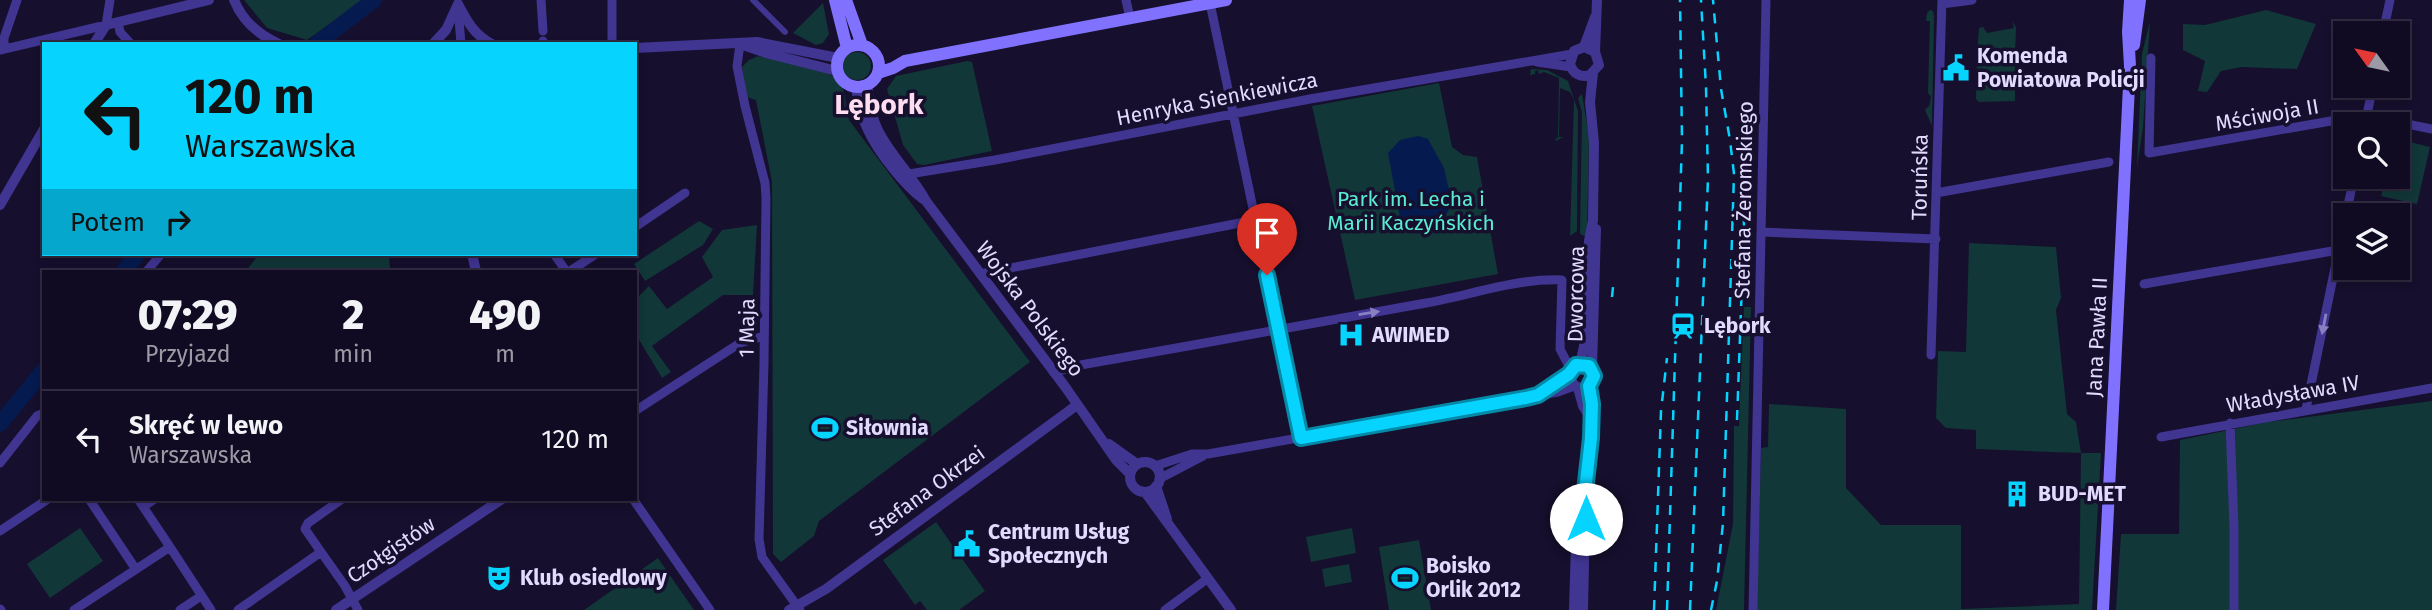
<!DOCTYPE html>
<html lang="pl">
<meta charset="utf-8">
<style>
body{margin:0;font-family:"Fira Sans",sans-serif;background:#1e192f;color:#f1f3f6;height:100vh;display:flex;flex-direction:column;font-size:26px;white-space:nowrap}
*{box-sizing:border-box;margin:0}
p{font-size:23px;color:#9c9ba5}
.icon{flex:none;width:38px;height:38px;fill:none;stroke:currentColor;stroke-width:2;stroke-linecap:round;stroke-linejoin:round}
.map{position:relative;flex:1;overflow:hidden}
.side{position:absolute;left:42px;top:270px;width:595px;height:231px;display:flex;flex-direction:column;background:#100b22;border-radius:0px;box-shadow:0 4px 10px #0003,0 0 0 2px #302b40}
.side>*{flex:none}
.banner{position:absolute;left:42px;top:42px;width:595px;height:214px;border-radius:0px;box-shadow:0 4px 10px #0003,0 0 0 2px #302b40;background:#07d3ff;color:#111;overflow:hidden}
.needle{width:46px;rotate:303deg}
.tools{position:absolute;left:2333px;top:21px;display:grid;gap:14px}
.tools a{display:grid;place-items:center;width:77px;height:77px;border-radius:0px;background:#100b22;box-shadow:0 4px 10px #0003,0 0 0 2px #302b40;font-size:35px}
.pin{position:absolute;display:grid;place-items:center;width:60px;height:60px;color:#fff;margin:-72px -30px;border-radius:50% 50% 50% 0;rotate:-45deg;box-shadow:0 0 7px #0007}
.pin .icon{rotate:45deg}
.me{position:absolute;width:77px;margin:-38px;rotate:0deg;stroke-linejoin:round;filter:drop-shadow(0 0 5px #0008)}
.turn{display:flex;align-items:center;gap:24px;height:147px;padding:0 28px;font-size:32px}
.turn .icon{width:91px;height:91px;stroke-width:2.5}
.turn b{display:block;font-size:49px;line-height:60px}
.then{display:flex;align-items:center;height:66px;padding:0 28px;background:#0003;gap:14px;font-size:26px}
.eta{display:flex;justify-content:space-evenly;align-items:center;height:119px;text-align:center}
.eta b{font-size:42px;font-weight:800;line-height:49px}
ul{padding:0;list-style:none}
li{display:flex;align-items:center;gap:21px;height:98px;padding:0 28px;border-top:2px solid #302b40}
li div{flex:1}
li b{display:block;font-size:26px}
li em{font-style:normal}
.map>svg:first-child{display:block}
</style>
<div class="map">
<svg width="2432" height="610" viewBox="0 0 2432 610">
<rect width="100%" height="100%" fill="#160f2d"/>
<path fill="#113738" d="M 244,0 L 363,0 L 307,40 L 267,28 Z
M 823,3 L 829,34 L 823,43 L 816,45 L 793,33 Z
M 1930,10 L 1933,11 L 1934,16 L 1932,126 L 1925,110 L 1929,106 L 1931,97 L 1928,93 L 1930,21 L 1926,21 L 1927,13 Z
M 2266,10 L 2316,24 L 2297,69 L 2242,67 L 2221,71 L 2207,92 L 2198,91 L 2205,61 L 2183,50 L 2183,24 L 2205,25 Z
M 2012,21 L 2016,27 L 2015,55 L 1977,54 L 1979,28 L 1983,27 L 1987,33 L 2014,28 Z
M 2150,21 L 2143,128 L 2137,167 L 2142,54 Z
M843 66a14 14 0 1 1 28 0a14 14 0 1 1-28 0Z
M 758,56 C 778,61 828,65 840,83 C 846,92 846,109 849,120 L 1030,362 L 819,521 L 814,536 L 781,562 L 773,554 L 772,182 L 756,100 L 747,97 L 742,67 L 749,60 Z
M 1977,60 L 2015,61 L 2015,101 L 1979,102 L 1976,99 Z
M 967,61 L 972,62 L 992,151 L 924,165 L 917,164 L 903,145 L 887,89 L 896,76 Z
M 1531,69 L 1547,70 L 1568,81 L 1578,111 L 1577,231 L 1570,236 L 1574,100 L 1570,92 L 1560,88 L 1559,137 L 1563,137 L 1556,141 L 1555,139 L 1558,138 L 1559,78 L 1544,72 L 1539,74 L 1538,70 L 1535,71 L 1535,74 L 1530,75 Z
M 1439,83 L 1452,147 L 1463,155 L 1477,157 L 1498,274 L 1355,300 L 1312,106 Z
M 1582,94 L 1589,137 L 1587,237 L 1580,234 L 1582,112 L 1578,98 Z
M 2398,139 L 2430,147 L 2417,204 L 2381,196 L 2386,177 L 2398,177 Z
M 699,221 L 713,229 L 703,245 L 645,281 L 634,264 Z
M 757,225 L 753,295 L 723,295 L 652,346 L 671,372 L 662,378 L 635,333 L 635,300 L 649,286 L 667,309 L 713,277 L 702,257 L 722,230 Z
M 1969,243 L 2056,247 L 2061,298 L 2056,310 L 2067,414 L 2076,422 L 2081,453 L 2101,453 L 2092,610 L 1757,610 L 1761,448 L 1768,447 L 1769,404 L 1846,409 L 1846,488 L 1881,525 L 1961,525 L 1961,609 L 2079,604 L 2081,453 L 1976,449 L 1976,430 L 1946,428 L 1936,418 L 1938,351 L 1966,352 Z
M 259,254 L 389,254 L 390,271 L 246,271 Z
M 1744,307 L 1751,307 L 1744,610 L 1716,610 L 1733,524 L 1734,426 L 1739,426 Z
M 2432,401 L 2432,610 L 2116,610 L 2121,534 L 2179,534 L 2180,440 L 2268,422 Z
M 936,522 L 985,591 L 959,610 L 927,610 L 920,601 L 915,605 L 883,560 Z
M 80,528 L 103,561 L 50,598 L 27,564 Z
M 1352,528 L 1356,553 L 1311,562 L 1306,537 Z
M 1419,540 L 1431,610 L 1389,610 L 1379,547 Z
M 658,558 L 694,610 L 584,610 Z
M 1349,564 L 1352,582 L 1325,587 L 1322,569 Z"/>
<path fill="#051b50" d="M 1418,136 L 1428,139 L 1444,168 L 1452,203 C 1443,227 1424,235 1401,223 L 1388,153 L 1400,140 Z"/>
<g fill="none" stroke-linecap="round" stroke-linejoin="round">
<path stroke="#051b50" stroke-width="16" d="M 316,44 L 374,0
M 124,271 L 138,254
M 0,424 L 44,370"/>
<path stroke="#403591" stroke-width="6" d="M 753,0 L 785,32"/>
<path stroke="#403591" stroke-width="9" d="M 541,0 L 543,31
M 612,0 L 612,44
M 1126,0 L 1130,18
M 1210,3 L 1301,438
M 1942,4 L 1972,0
M 458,7 L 461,44
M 118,22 L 120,32 L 131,44
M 2383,33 L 2390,0
M 543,44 L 543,41
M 740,44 L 737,66 L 745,106 L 765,183 L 766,198 L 764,363 L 759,539 L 762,557 L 800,610
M 4,49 L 4,38 L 17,0
M 0,50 L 106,25 L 110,0
M 2151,58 L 2149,153 L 2348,118 L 2367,116 L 2432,129
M 1537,62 L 1571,67
M 2365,124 L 2373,86
M 909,174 L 995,160 L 1310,99 L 1572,54
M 1936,193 L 2109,162
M 2346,215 L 2354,177
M 635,227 L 685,193
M 1761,232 L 1936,239
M 554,254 L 566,271
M 147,271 L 161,254
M 570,271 L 596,254
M 980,274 L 1255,220
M 2144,284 L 2338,250
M 1931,355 L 1942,0
M 1054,373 L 1075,366 C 1192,345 1309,325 1426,303 C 1471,295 1516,278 1562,280 L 1560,349 L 1571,370
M 1540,394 L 1569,374
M 2306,409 L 2345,219
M 635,411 L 740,343 L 764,336
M 2230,423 L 2234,527 L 2234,610
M 2161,437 L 2432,388
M 0,463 L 37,416 L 44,413
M 1155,466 L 1192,454 L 1208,454 L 1558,392 L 1574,386
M 1159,479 L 1203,456
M 89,499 L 135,568
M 138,499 L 170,547
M 633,499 L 710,610
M 144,506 L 155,499
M 0,531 L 48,499
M 321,552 L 345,586 L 358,610
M 0,609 L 1,610
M 74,610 L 170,547 L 211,610
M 180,610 L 201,596
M 238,610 L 321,552 L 305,529 L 308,523 L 342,499
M 1165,610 L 1207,579
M 1753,610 L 1766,0"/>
<path stroke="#403591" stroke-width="10" d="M 234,0 C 242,20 259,35 279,44
M 458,4 C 467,21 474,35 492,44
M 94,44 L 106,25 L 209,0
M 433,44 L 446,30 L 458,4
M 743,45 L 766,53 L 837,71
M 1584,47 L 1595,17
M 635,48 L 757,42 L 838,58
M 1595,52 L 1584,47 L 1574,51 L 1570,64 C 1573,74 1581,78 1590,75 L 1599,65 L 1595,52 L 1597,0
M 867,85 C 869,99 870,114 877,128 C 889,154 912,175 926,201 L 1066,388 L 1116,460 L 1130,474
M 856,87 C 858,101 861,116 868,130 C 878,152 904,185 923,199
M 0,205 L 44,129
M 472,254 L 476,271
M 1580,364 L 1584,346 L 1589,241 L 1593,220 L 1594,143 L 1590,102 L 1593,73
M 1580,364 L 1571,370 L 1570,379 L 1576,387 L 1585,388 C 1593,384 1596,377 1592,369 L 1596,229
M 1578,388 L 1583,406 L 1590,417
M 1109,444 L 1137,464
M1130 477a15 15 0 1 1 30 0a15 15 0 1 1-30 0Z
M 1156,486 L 1167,519
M 1145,492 L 1231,610
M 336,610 L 502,499
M 789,610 L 826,589 L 1077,405
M 1574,610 L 1576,543 L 1591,438 L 1592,404 L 1589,386
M 1583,610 L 1585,516"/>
<path stroke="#8072ff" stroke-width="12" d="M 835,0 L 847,48
M 846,0 L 862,45
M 2134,45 L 2140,0
M837 66a21 21 0 1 1 42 0a21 21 0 1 1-42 0Z
M 878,73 L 893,68 L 905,61 L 1226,0
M 2103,610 L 2130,66 L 2128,32 L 2130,0"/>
<path stroke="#07d3ff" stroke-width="2.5" stroke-dasharray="10 9" stroke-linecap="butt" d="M 1612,297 L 1613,287
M 1737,420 L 1744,226 L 1743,193
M 1654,610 L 1661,411 L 1667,358
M 1667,610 L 1682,140 L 1680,0
M 1690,610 L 1708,179 L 1706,87 L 1701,0
M 1711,610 L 1717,581 L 1723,523 L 1734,174 L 1730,140 L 1721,89 L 1713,0"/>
</g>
<defs><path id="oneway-solid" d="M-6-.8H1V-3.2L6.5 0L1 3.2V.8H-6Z" transform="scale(1.75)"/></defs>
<g fill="#8980c2">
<use href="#oneway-solid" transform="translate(1369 313) rotate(-9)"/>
<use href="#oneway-solid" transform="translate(2324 324) rotate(101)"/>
</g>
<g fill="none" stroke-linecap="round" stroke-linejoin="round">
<g stroke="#0589a6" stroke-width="18">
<path id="route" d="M 1267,275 L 1301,438 L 1526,398 L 1538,395 L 1569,374 L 1576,365 L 1589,366 L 1594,376 L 1589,386 L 1592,404 L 1591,438 L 1584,500 L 1586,519"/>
</g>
<use href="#route" stroke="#07d3ff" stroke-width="12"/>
</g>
<defs>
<g id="civic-bare" transform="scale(2.1)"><path d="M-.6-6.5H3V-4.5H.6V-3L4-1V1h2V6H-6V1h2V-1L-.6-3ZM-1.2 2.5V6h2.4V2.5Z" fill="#07d3ff" stroke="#160f2d" stroke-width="2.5" paint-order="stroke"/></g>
<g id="station-bare" transform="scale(2.1)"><path d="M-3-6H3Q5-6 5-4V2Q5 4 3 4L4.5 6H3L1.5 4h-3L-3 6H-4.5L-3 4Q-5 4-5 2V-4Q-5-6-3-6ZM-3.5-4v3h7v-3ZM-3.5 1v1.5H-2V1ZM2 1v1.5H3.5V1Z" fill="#07d3ff" stroke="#160f2d" stroke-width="2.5" paint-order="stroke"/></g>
<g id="hospital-bare" transform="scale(2.1)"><path d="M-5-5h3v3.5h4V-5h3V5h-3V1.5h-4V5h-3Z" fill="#07d3ff" stroke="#160f2d" stroke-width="2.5" paint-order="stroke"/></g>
<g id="stadium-bare" transform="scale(2.1)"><path d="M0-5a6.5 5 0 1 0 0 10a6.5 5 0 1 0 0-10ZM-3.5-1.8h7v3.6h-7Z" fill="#07d3ff" stroke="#160f2d" stroke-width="2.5" paint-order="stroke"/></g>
<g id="building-bare" transform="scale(2.1)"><path d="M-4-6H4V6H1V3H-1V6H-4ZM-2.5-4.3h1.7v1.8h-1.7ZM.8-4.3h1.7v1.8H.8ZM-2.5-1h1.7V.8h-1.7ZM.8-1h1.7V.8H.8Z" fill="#07d3ff" stroke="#160f2d" stroke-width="2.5" paint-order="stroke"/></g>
<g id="theatre-bare" transform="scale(2.1)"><path d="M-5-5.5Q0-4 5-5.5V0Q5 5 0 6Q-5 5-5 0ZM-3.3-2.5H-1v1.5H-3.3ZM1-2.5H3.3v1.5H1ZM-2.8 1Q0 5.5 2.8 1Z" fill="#07d3ff" stroke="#160f2d" stroke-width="2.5" paint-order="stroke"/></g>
</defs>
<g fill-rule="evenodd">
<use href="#civic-bare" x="1956" y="68"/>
<use href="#station-bare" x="1683" y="326"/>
<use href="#hospital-bare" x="1351" y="335"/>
<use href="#stadium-bare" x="825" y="428"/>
<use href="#building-bare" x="2017" y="494"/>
<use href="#civic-bare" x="967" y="544"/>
<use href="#theatre-bare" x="499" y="578"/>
<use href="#stadium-bare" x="1405" y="578"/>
</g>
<g text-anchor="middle" stroke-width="7" stroke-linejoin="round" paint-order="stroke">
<g font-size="21" font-weight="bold" fill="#e2dbff" stroke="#160f2d" text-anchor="start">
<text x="1977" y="63">Komenda<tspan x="1977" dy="24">Powiatowa Policji</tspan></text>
<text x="1704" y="333">Lębork</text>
<text x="1372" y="342">AWIMED</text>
<text x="846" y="435">Siłownia</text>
<text x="2038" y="501">BUD-MET</text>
<text x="988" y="539">Centrum Usług<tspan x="988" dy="24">Społecznych</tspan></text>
<text x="1426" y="573">Boisko<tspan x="1426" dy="24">Orlik 2012</tspan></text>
<text x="520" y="585">Klub osiedlowy</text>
</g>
<g font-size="21" fill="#e2dbff" stroke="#160f2d">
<text transform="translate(1217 99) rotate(-11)" y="7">Henryka Sienkiewicza</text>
<text transform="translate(2267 115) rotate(-10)" y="7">Mściwoja II</text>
<text transform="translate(1920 177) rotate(-89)" y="7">Toruńska</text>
<text transform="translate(1744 200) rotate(-89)" y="7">Stefana Żeromskiego</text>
<text transform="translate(1576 294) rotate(-89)" y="7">Dworcowa</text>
<text transform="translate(1030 309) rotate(53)" y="7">Wojska Polskiego</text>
<text transform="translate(747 328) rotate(-89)" y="7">1 Maja</text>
<text transform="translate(2097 337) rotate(-87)" y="7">Jana Pawła II</text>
<text transform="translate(2293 394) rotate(-10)" y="7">Władysława IV</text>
<text transform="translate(927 491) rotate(-36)" y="7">Stefana Okrzei</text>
<text transform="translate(391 550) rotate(-34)" y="7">Czołgistów</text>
</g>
<g font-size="21" fill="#5aecd3" stroke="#160f2d">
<text x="1411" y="206">Park im. Lecha i<tspan x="1411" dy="24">Marii Kaczyńskich</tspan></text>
</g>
<g font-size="28" font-weight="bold" fill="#ffddf0" stroke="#160f2d">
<text x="879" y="114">Lębork</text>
</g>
</g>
</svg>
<div class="tools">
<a><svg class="needle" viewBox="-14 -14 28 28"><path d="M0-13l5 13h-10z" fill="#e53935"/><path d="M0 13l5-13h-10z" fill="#9c9ba5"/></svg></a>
<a><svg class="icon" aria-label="search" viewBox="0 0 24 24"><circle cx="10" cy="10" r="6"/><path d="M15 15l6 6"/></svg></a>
<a><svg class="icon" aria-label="layers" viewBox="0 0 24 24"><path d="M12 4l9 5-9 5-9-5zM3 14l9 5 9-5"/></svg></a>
</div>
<div class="pin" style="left:1267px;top:275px;background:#d93025"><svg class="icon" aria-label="arrive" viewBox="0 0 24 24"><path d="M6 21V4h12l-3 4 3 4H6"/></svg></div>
<svg class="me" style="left:1586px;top:519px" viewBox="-20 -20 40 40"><circle r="19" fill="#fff"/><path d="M0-13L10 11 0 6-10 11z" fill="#07d3ff"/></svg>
<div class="banner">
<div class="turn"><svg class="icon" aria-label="left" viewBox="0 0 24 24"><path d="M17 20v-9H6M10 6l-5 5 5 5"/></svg><div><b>120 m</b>Warszawska</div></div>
<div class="then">Potem<svg class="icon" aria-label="right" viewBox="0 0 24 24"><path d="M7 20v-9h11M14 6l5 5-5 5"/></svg></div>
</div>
<section class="side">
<div class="eta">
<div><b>07:29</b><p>Przyjazd</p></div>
<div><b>2</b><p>min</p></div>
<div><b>490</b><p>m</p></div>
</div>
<ul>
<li><svg class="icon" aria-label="left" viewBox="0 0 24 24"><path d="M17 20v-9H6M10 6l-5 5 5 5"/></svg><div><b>Skręć w lewo</b><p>Warszawska</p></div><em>120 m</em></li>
</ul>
</section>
</div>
